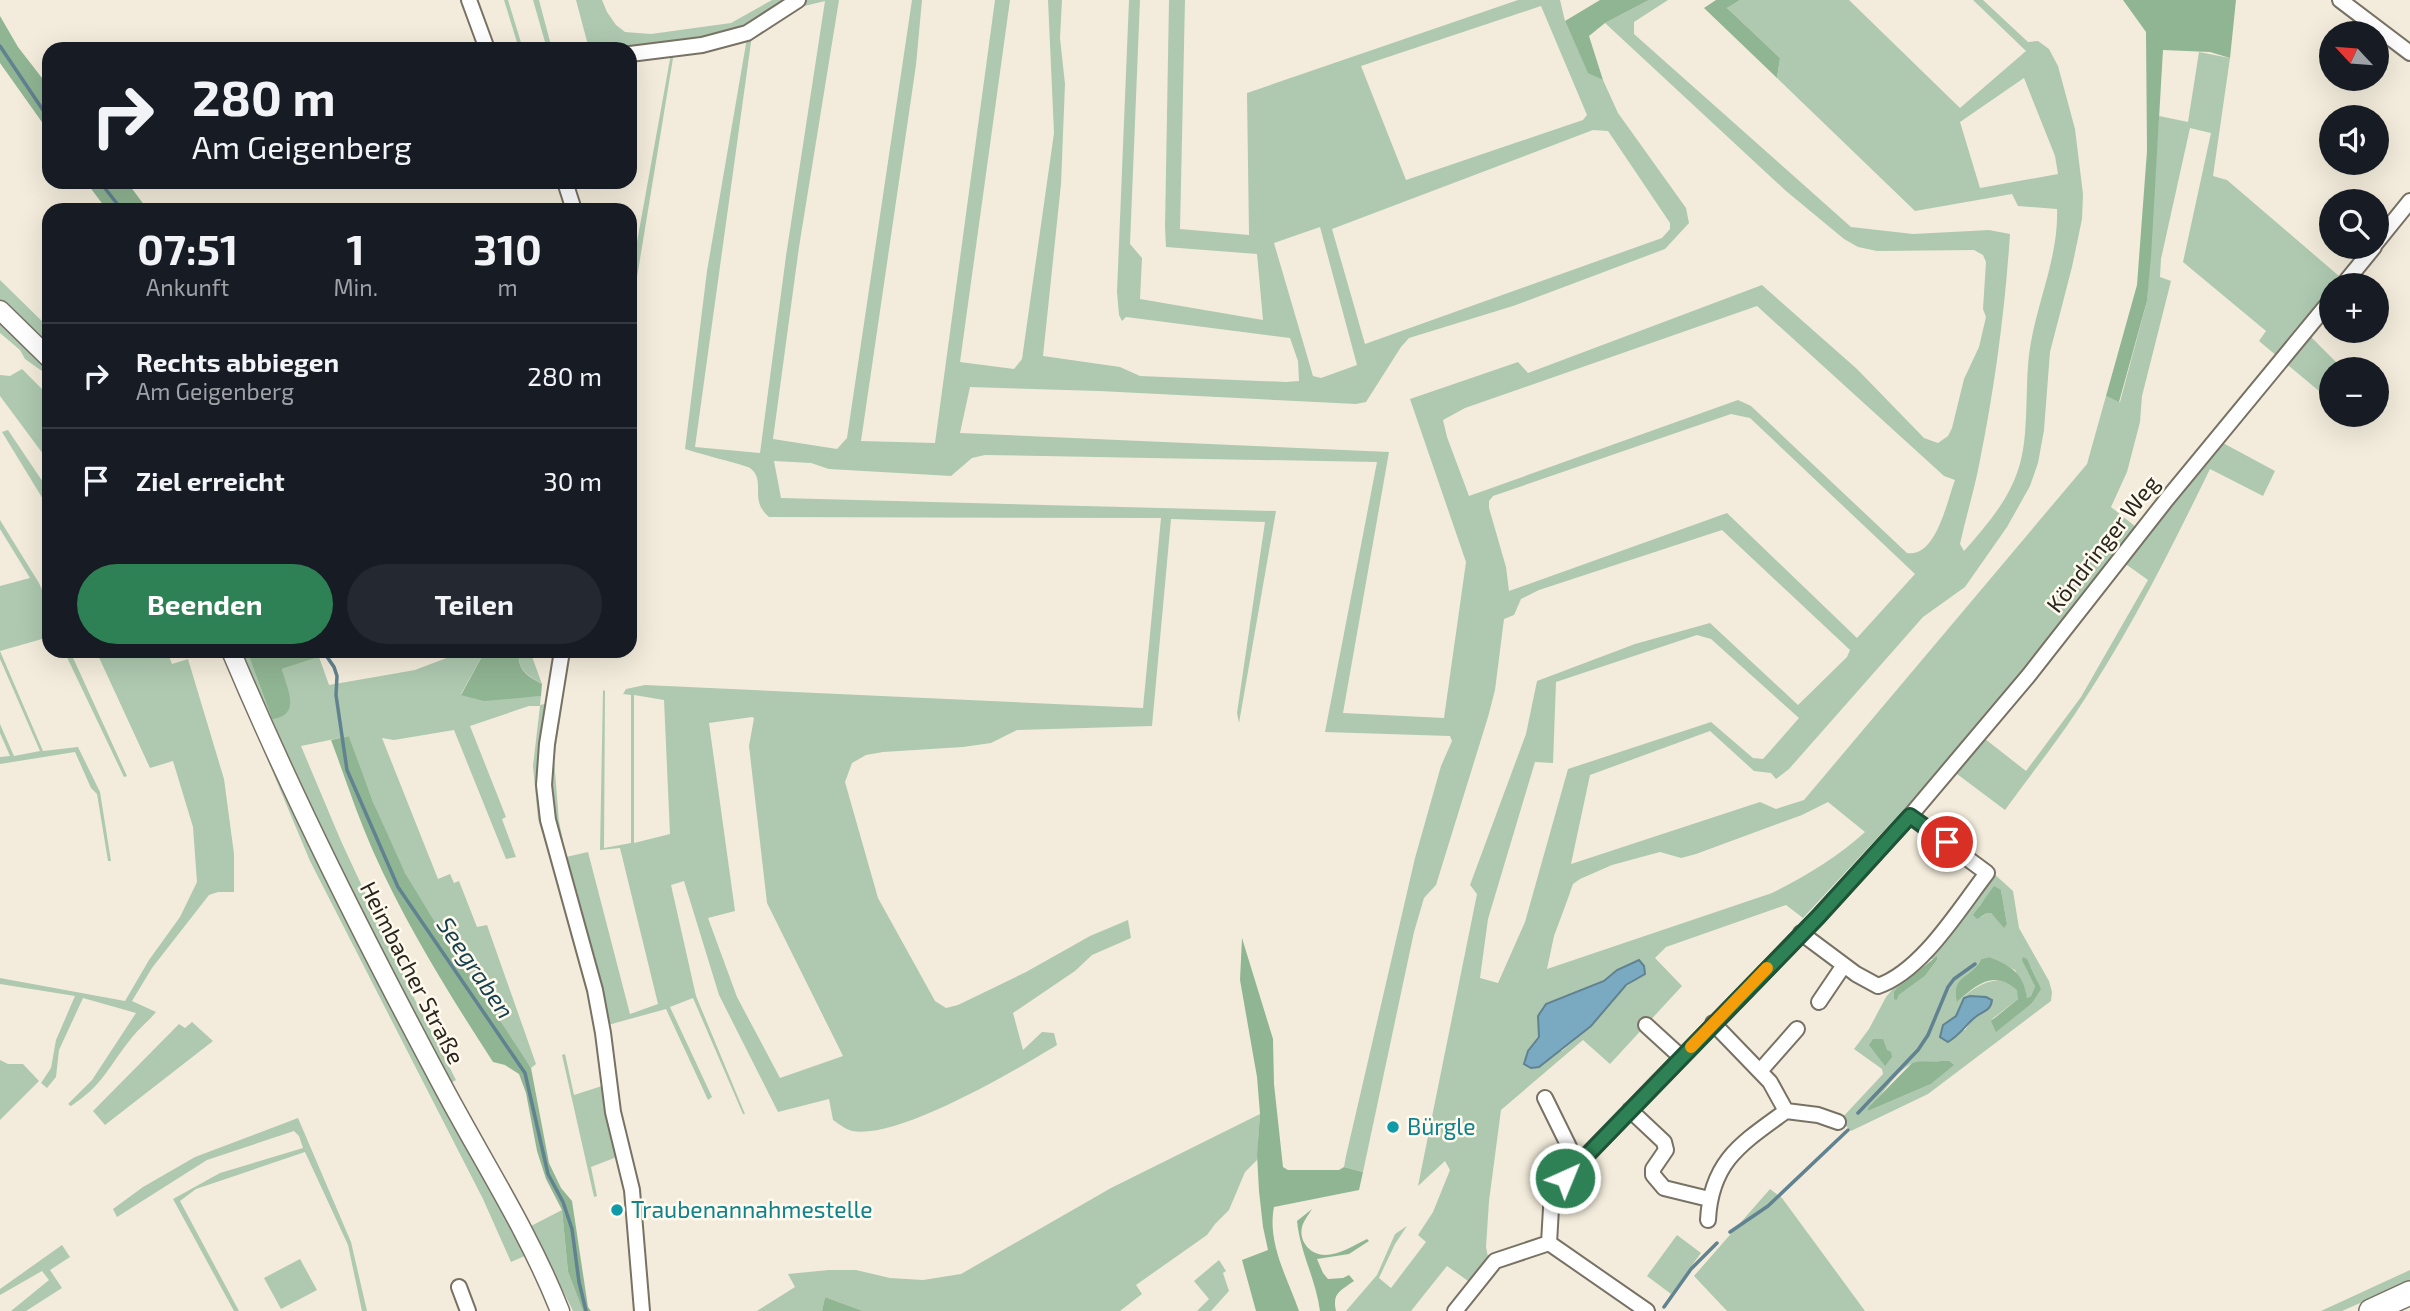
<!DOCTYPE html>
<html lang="de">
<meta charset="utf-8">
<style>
body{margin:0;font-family:"Exo 2",sans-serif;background:#242831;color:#f1f3f6;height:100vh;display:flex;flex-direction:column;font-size:26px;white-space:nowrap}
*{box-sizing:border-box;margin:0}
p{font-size:23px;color:#9ea1a6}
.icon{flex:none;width:38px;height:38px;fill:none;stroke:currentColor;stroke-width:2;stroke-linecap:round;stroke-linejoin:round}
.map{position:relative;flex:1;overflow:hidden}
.side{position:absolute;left:42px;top:203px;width:595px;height:455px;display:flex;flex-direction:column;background:#171b24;border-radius:21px;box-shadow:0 7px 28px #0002}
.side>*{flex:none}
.guide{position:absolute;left:42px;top:42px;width:595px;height:147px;border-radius:21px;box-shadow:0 7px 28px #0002;background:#171b24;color:#f1f3f6;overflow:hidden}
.needle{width:46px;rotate:296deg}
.tools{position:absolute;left:2319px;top:21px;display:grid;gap:14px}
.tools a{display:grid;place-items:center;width:70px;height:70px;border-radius:50%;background:#171b24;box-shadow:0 7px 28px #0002;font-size:35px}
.pin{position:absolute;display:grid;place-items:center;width:60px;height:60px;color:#fff;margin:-30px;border:4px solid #fff;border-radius:50%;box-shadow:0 2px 7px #0007}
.me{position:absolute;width:77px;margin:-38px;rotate:44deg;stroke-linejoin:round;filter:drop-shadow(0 0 5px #0008)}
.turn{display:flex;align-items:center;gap:24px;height:147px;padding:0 35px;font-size:32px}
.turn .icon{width:91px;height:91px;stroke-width:2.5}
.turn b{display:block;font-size:49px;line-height:60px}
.eta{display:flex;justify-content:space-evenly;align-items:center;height:119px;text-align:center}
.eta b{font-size:42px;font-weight:700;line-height:49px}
.action{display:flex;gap:14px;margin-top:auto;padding:14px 35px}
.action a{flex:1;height:80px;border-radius:42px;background:#2d8154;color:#fff;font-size:28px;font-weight:700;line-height:80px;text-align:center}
.action a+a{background:#242831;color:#f1f3f6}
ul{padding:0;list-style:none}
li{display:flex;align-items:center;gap:21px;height:105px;padding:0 35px;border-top:2px solid #363941}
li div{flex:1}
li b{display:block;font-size:26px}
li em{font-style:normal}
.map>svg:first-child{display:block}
</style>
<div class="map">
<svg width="2410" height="1311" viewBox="0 0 2410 1311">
<rect width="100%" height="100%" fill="#f3ecdc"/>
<path fill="#aec9af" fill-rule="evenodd" d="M 504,0 L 508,0 L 523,49 L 519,49 Z
M 533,0 L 539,0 L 552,49 L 547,49 Z
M 576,0 L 602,0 L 607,12 L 616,25 L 625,32 L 651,34 L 731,23 L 772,0 L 839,0 L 799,247 L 773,439 L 837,449 L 847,438 L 912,0 L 922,0 L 916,65 L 861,441 L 935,443 L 995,0 L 1010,0 L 960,362 L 1014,369 L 1022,359 L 1054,133 L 1048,0 L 1062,0 L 1060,38 L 1065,84 L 1061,184 L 1043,356 L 1120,367 L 1140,376 L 1286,382 L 1299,381 L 1298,361 L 1290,338 L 1126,317 L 1122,321 L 1119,315 L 1117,292 L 1129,0 L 1140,0 L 1130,244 L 1142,258 L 1140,299 L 1263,320 L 1257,254 L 1166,247 L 1165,227 L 1169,0 L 1185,0 L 1180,229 L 1249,235 L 1247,93 L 1518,0 L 1560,0 L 1565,21 L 1588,72 L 1603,80 L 1618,113 L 1686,208 L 1689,223 L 1665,249 L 1513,306 L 1409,338 L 1401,347 L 1366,402 L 1356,404 L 1099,391 L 970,387 L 960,433 L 1389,452 L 1343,713 L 1444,718 L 1466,562 L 1410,399 L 1518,362 L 1528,373 L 1762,285 L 1857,369 L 1924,438 L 1938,443 L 1948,436 L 1952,428 L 1964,379 L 1979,347 L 1986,317 L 1983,309 L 1986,262 L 1983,255 L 1974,250 L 1877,251 L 1858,247 L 1844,239 L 1786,191 L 1605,23 L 1649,0 L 1668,0 L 1634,22 L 1634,34 L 1851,227 L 1913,234 L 1989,230 L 2010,234 C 2005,310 1995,386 1980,460 C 1975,488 1966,516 1960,544 L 1964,551 C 1987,525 2009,500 2019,467 C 2029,437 2025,388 2029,355 C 2035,306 2059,258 2057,209 L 2018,206 L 2012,194 L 1915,211 L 1777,78 L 1780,58 L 1727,8 L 1740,0 L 1849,0 L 1960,108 L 2026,51 L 1973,0 L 1983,0 L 2028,42 L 2038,41 L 2049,49 L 2058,66 L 2075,129 L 2083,194 L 2082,219 L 2072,267 L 2050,352 L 2044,430 L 2038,463 L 2030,486 L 2007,527 L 1965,587 L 1923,617 L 1789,769 L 1776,779 L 1771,773 L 1754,771 L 1710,731 L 1590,775 L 1571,864 L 1760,802 L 1776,809 L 1804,800 L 2087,464 L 2106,396 L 2120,402 L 2147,301 L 2159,116 L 2188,122 L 2199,52 L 2230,58 L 2213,176 L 2227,180 L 2346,282 L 2343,285 L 2331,285 L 2331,300 L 2306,332 L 2343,369 L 2331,369 L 2331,401 L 2259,341 L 2266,331 L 2183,262 L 2211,133 L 2190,128 L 2161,259 L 2160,277 L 2171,281 L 2142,396 L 2140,422 L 2127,472 L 2111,507 L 2141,531 L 2239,412 L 2223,443 L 2275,471 L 2263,496 L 2210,469 C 2169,553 2127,637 2075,714 C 2053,747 2028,778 2005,810 L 1945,765 L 1803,918 L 1786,905 L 1666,947 L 1655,958 L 1682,986 L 1610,1064 L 1583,1040 L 1501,1110 L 1489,1201 L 1486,1247 L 1488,1257 L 1486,1263 L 1471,1283 L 1447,1266 L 1411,1311 L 1346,1311 L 1377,1275 L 1395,1234 L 1407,1226 L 1395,1244 L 1379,1278 L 1391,1288 L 1426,1242 L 1418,1235 L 1433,1212 L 1450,1170 L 1445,1161 L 1418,1186 L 1477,894 L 1470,885 L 1526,734 L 1537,681 L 1635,644 L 1710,623 L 1798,705 L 1847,657 L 1850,650 L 1722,530 L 1539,590 L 1521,599 L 1514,615 L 1504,619 L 1495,690 L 1488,717 L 1436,885 L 1424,898 L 1414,932 L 1363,1172 L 1344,1167 L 1346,1156 L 1415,858 L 1441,766 L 1452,741 L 1450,736 L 1325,732 L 1377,462 L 985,455 L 972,458 L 951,476 L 829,469 L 811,463 L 774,461 L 781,498 L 1276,511 L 1239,723 L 1237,713 L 1265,522 L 1171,519 L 1152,726 L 1017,730 L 991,743 L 963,747 L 883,752 L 866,755 L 852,763 L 845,782 L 878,898 L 935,1001 L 946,1008 L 958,1005 L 1026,972 L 1090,936 L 1128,920 L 1131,938 L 1092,955 L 1075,971 L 1013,1013 L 1023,1050 L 1042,1032 L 1054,1033 L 1057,1045 C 1016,1070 898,1140 852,1131 C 845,1129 839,1124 833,1120 L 829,1099 L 778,1112 L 719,995 L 684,881 L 671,885 L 696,996 L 745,1114 L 743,1114 L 693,998 L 670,1007 L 712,1097 L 708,1100 L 666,1009 L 608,1025 L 619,1125 L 627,1153 L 591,1167 L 597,1196 L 594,1197 L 562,1055 L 565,1054 L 574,1095 L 605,1085 L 590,991 L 538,819 L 533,766 L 540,706 L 529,706 L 470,726 L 506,817 L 502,819 L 516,857 L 506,859 L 454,730 L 394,740 L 382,738 L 438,879 L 450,874 L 454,883 L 459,881 L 477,927 L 487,925 L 536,1064 L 531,1068 C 487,1005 443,942 406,875 C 382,831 366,783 349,736 L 301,746 L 341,841 L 413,996 L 456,1080 L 438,1090 L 527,1255 L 511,1262 L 483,1199 L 310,861 L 222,651 L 247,651 L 272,719 L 289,695 L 282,669 L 319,657 L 329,685 L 415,670 L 465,651 L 485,651 L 461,694 L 513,697 L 541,696 L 540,705 L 553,702 L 556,685 L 565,685 L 554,759 L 559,821 L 566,857 L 588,852 L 630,1014 L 658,1004 L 620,848 L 600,850 L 603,690 L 605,691 L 604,848 L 631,843 L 631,695 L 623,694 L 626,689 L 645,685 L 1143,708 L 1161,518 L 769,517 C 748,499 767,481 750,468 C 745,465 696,453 685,449 L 707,271 L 748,32 L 675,46 L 630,320 L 630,283 L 633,264 L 672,48 L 589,49 ZM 825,1 L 786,256 L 760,453 L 695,447 L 753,28 L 792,9 ZM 1541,6 L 1587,115 L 1583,120 L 1406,180 L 1361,66 ZM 2024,78 L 2055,156 L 2058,174 L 1980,188 L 1960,122 ZM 1593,130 L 1608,131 L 1670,223 L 1670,229 L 1662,238 L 1365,344 L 1332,229 ZM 1320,227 L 1357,365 L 1321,378 L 1313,376 L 1274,243 ZM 1757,306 L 1944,476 L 1955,480 C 1947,501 1936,558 1907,553 L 1751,406 L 1738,400 L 1469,496 L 1447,437 L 1443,420 L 1465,408 ZM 1731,414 L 1750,418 L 1915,574 L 1857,638 L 1727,513 L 1509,591 L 1506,567 L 1489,508 L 1489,501 L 1493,496 ZM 2120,560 L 2148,580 L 2081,697 L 2026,771 L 1980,735 ZM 1697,635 L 1711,639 L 1799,718 L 1763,759 L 1753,758 L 1711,722 L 1568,769 L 1525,922 L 1498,983 L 1480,978 L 1488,919 L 1535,762 L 1553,763 L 1556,682 ZM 634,695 L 664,700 L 670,834 L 634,843 ZM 752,717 L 754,718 L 749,746 L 767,903 L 843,1056 L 780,1078 L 737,997 L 708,918 L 735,911 L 709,723 ZM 1828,802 L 1865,832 C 1838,857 1804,877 1772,893 L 1547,969 L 1554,936 L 1567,901 L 1573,884 L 1580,879 L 1612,865 L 1660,852 L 1681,858 L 1696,854 L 1802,815 ZM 1638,960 L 1645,974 L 1619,991 L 1591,1026 L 1562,1051 L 1528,1051 L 1539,1037 L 1546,1004 L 1605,981 L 1617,970 Z
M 0,280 L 49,328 L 49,376 L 25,359 L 20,350 L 0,333 Z
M 22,369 L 49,396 L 49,462 L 0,396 L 0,375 L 10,376 Z
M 8,430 L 49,491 L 49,509 L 2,432 Z
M 0,520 L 39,583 L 49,604 L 49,637 L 0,651 L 43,751 L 78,747 L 100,792 L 111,861 L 108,861 L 97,794 L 91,788 L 75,752 L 0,764 L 0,757 L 10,756 L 0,733 L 0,724 L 14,756 L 40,751 L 0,659 L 0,586 L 30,578 L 0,529 Z
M 64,651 L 70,651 L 127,776 L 124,777 Z
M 96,651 L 167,651 L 172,664 L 188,659 L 224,779 L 234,854 L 234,892 L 218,892 L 209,895 L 152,968 L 132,1001 L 156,1012 C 148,1022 138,1029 130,1040 C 107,1069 103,1085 71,1106 L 68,1104 L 92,1080 L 136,1013 L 83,998 L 59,1050 L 56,1077 L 47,1088 L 41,1083 L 51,1068 L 56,1040 L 75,996 L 0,984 L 0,978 L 125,1001 L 149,960 L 180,917 L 197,882 L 193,827 L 173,761 L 150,768 Z
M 519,651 L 530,651 L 542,684 C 527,675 517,670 519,651 Z
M 1991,871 L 2013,891 L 2019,928 L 2049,981 L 2052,992 L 2051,1001 L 1928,1094 L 1851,1131 L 1840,1120 L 1883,1074 L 1882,1069 L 1854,1049 L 1869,1029 L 1886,997 ZM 2001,890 L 2007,924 L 2004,927 L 1991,913 L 1987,913 L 1981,917 L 1979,906 L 1986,898 ZM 1989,957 L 2015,970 L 2027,998 L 2031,996 L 2035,986 L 2030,965 L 2038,983 L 2032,1003 L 1991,1020 L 2018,999 L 2018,990 L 2006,980 C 1985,979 1972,989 1957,1002 L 1968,974 L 1974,970 L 1981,959 ZM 1931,959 L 1937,960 L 1925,976 L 1899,995 L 1897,1000 L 1897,989 ZM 1961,1003 L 1980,1014 L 1973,1018 L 1965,1030 L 1943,1025 L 1956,1016 ZM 1941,1061 L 1953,1065 L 1931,1084 L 1868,1111 C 1881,1096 1895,1073 1912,1063 C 1917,1061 1932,1063 1941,1061 Z
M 192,1022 L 213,1041 L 105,1125 L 93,1111 L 179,1024 L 185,1028 Z
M 0,1060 L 8,1064 L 23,1064 L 39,1081 L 0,1120 Z
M 1260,1114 L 1257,1160 L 1245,1172 L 1229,1210 L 1215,1224 L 1207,1235 L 1136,1285 L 1142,1294 L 1120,1311 L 863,1311 L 825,1297 L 822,1311 L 757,1311 L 795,1287 L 788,1274 L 829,1270 L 856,1270 L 890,1278 L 923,1280 L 961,1274 L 1111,1188 Z
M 298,1118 L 351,1242 L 367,1311 L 362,1311 L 348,1245 L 305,1152 L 196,1189 L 180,1201 L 239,1311 L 234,1311 L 173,1199 L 220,1173 L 303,1148 L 299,1136 L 294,1131 L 207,1160 L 117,1217 L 113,1209 L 143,1187 L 195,1157 Z
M 1770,1189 L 1782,1198 L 1865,1311 L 1727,1311 L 1694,1276 Z
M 562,1210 L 568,1272 L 583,1311 L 573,1311 L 531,1226 Z
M 1677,1235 L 1701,1253 L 1671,1294 L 1647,1276 Z
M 62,1245 L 70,1257 L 50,1270 L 62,1288 L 26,1311 L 11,1311 L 49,1280 L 42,1271 L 0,1295 L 0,1289 Z
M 300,1259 L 317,1290 L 281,1309 L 264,1278 Z
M 1219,1260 L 1226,1271 L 1223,1273 L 1229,1291 L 1211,1311 L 1197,1311 L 1209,1299 L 1194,1281 Z
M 2410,1270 L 2410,1281 L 2342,1311 L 2321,1311 Z"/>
<path fill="#90b593" d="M 1600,0 L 1649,0 L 1605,23 L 1589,36 L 1603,80 L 1588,73 L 1565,21 Z
M 1716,0 L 1740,0 L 1727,8 L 1780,58 L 1777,78 L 1704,8 Z
M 2123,0 L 2236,0 L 2230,58 L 2210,52 L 2163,50 L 2151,256 L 2147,301 L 2119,402 L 2106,396 L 2137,285 L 2147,151 L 2146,32 Z
M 0,16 L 18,47 L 49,87 L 49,132 L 0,63 Z
M 86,182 L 127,182 L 148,210 L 107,210 Z
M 247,651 L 317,651 L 319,657 L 282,669 C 287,689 302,715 272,719 Z
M 485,651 L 519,652 C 517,671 528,676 542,684 L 541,696 L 484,701 L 461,695 Z
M 349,736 L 373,802 L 405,873 L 431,916 L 531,1068 L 549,1163 L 561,1188 L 572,1201 L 588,1307 L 591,1311 L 583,1311 L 568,1272 L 562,1210 L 546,1179 L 537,1151 L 526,1093 L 519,1074 L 505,1065 L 493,1062 C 449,994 406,925 373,851 C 357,815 345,777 331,740 Z
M 1994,886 L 2001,890 L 2007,924 L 2004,928 L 1991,913 L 1987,913 L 1977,919 L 1973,915 Z
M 1242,938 L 1273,1039 L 1274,1084 L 1283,1167 L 1288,1170 L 1339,1170 L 1344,1167 L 1363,1172 L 1359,1190 L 1274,1207 C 1267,1243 1287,1277 1299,1311 L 1256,1311 L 1242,1260 L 1268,1250 L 1263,1227 L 1259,1191 L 1257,1155 L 1260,1114 L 1257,1077 L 1240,980 Z
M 1937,956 L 1937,960 L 1925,976 L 1899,995 L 1897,1000 L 1894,999 L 1894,992 L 1897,988 Z
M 1989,957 C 2013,967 2023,973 2027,998 L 2031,996 L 2035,986 L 2022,960 L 2023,957 L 2027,959 L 2041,989 L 2032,1003 L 1996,1032 L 1991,1021 L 2018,999 L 2017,990 C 1994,969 1976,985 1957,1002 C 1951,974 1971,980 1981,959 Z
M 1873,1039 L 1883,1039 L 1887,1050 L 1891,1052 L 1892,1057 L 1885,1066 L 1869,1045 Z
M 1941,1061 L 1949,1061 L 1954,1065 L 1931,1084 L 1868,1111 L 1868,1108 L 1912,1063 C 1921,1060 1931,1063 1941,1061 Z
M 1312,1209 C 1309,1214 1305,1219 1303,1224 C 1297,1239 1309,1255 1325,1255 C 1340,1255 1354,1245 1367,1239 L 1369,1241 L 1349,1254 L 1317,1259 L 1323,1273 L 1328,1279 L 1343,1278 L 1349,1275 L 1354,1281 C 1340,1291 1332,1293 1336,1311 L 1320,1311 C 1316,1280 1300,1252 1297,1221 Z
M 825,1297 L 863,1311 L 822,1311 Z"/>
<path fill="#79aac2" stroke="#618291" stroke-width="2" d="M 1639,960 L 1644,966 L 1645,974 L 1626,985 L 1591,1026 L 1539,1067 L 1531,1068 L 1524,1064 L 1528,1051 L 1539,1037 L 1538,1016 L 1546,1004 L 1604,981 L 1617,970 Z
M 1970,996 L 1986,997 L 1992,1000 C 1991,1012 1981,1011 1973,1019 C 1963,1028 1961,1034 1948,1042 L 1940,1037 L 1943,1025 L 1956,1016 L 1964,998 Z"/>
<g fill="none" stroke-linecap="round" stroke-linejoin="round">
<path stroke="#618291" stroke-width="3.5" d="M 0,46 L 49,119
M 100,182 L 122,210
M 323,651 L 334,667 L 337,676 L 336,695 L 347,770 L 398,887 L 525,1073 L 548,1174 L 563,1202 L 572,1229 L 579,1282 L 586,1311
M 1858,1113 L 1918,1050 L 1928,1035 L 1948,987 L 1954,979 L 1975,964
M 1730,1232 L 1768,1206 L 1848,1130
M 1664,1307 L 1691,1269 L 1717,1243"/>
<g stroke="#787264" stroke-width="18">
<path id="minor" d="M 469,0 L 487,49
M 2340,0 L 2410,53
M 630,54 L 702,45 L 747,33 L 798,0
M 565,182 L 574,210
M 2376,243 L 2410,201
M 2343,285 L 2374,247
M 562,651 L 547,744 L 544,785 L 548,820 L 595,990 L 603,1033 L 613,1112 L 632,1190 L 642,1311
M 1801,933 L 1856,974 L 1878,986 C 1922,971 1959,909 1987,873 L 1910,816
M 1819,1002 L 1844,965
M 1646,1025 L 1681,1057
M 1760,1071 L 1797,1029
M 1545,1098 L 1578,1165
M 1630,1110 L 1664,1142 L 1666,1150 L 1653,1169 L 1653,1175 L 1664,1188 L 1709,1199
M 1786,1111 L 1818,1115 L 1838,1122
M 1708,1220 C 1711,1161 1742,1143 1786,1111 L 1770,1082 L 1713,1023
M 1549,1243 L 1647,1311
M 459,1287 L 468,1311
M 1455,1311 L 1495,1261 L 1549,1243 L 1552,1191 L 1818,917 L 1910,816 L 2029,675 L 2167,499 L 2331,300"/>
</g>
<g stroke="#787264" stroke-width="21">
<path id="tertiary" d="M 0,310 L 49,358
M 231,651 C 293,798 365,940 440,1081 C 480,1157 528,1230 560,1311"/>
</g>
<g stroke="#787264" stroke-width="26">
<path id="primary" d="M 2371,1311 L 2410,1293"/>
</g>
<use href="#minor" stroke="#fff" stroke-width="14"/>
<use href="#tertiary" stroke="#fff" stroke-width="18"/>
<use href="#primary" stroke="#fff" stroke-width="23"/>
</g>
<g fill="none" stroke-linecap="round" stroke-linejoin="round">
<g stroke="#1d5437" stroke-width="18">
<path id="route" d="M 1565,1178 L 1818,917 L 1910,816 L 1947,842"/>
</g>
<use href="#route" stroke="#2d8154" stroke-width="12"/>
<path stroke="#f59e0b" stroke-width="12" d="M 1691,1047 L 1767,968"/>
</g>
<g fill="#0f9aa8" stroke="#fffaed" stroke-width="2.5">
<circle cx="1393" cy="1127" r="7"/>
<circle cx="617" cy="1210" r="7"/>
</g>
<g text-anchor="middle" stroke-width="5" stroke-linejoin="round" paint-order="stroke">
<g font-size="23" fill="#292620" stroke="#fffaed">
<text transform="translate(2103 544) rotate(-52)" y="8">Köndringer Weg</text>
<text transform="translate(412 973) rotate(63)" y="8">Heimbacher Straße</text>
</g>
<g font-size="23" fill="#0d838f" stroke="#fffaed" text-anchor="start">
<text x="1407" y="1135">Bürgle</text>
<text x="631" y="1218">Traubenannahmestelle</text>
</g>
<g font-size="24" font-style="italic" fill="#143f51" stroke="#fffaed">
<text transform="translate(475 968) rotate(56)" y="8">Seegraben</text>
</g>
</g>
</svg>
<div class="tools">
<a><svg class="needle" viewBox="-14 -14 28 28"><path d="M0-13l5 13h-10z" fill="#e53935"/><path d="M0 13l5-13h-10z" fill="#9ea1a6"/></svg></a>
<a><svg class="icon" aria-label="sound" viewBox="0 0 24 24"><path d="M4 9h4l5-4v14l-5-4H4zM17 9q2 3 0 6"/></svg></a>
<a><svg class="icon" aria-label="search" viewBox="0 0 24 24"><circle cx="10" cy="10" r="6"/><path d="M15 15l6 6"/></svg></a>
<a>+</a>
<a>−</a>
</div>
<div class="pin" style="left:1947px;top:842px;background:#d93025"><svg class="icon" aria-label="arrive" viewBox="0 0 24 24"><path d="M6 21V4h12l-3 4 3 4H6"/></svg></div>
<svg class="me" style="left:1565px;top:1178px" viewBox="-20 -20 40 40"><circle r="17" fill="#2d8154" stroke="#fff" stroke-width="3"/><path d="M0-11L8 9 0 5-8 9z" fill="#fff"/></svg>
<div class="guide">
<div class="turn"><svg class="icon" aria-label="right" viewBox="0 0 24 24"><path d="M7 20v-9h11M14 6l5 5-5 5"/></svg><div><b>280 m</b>Am Geigenberg</div></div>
</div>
<section class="side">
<div class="eta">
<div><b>07:51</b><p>Ankunft</p></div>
<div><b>1</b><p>Min.</p></div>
<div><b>310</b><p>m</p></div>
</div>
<ul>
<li><svg class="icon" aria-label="right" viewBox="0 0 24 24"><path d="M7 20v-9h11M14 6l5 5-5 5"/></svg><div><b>Rechts abbiegen</b><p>Am Geigenberg</p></div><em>280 m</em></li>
<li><svg class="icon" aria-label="arrive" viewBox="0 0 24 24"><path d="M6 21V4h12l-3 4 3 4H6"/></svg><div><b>Ziel erreicht</b></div><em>30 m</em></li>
</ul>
<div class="action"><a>Beenden</a><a>Teilen</a></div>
</section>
</div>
